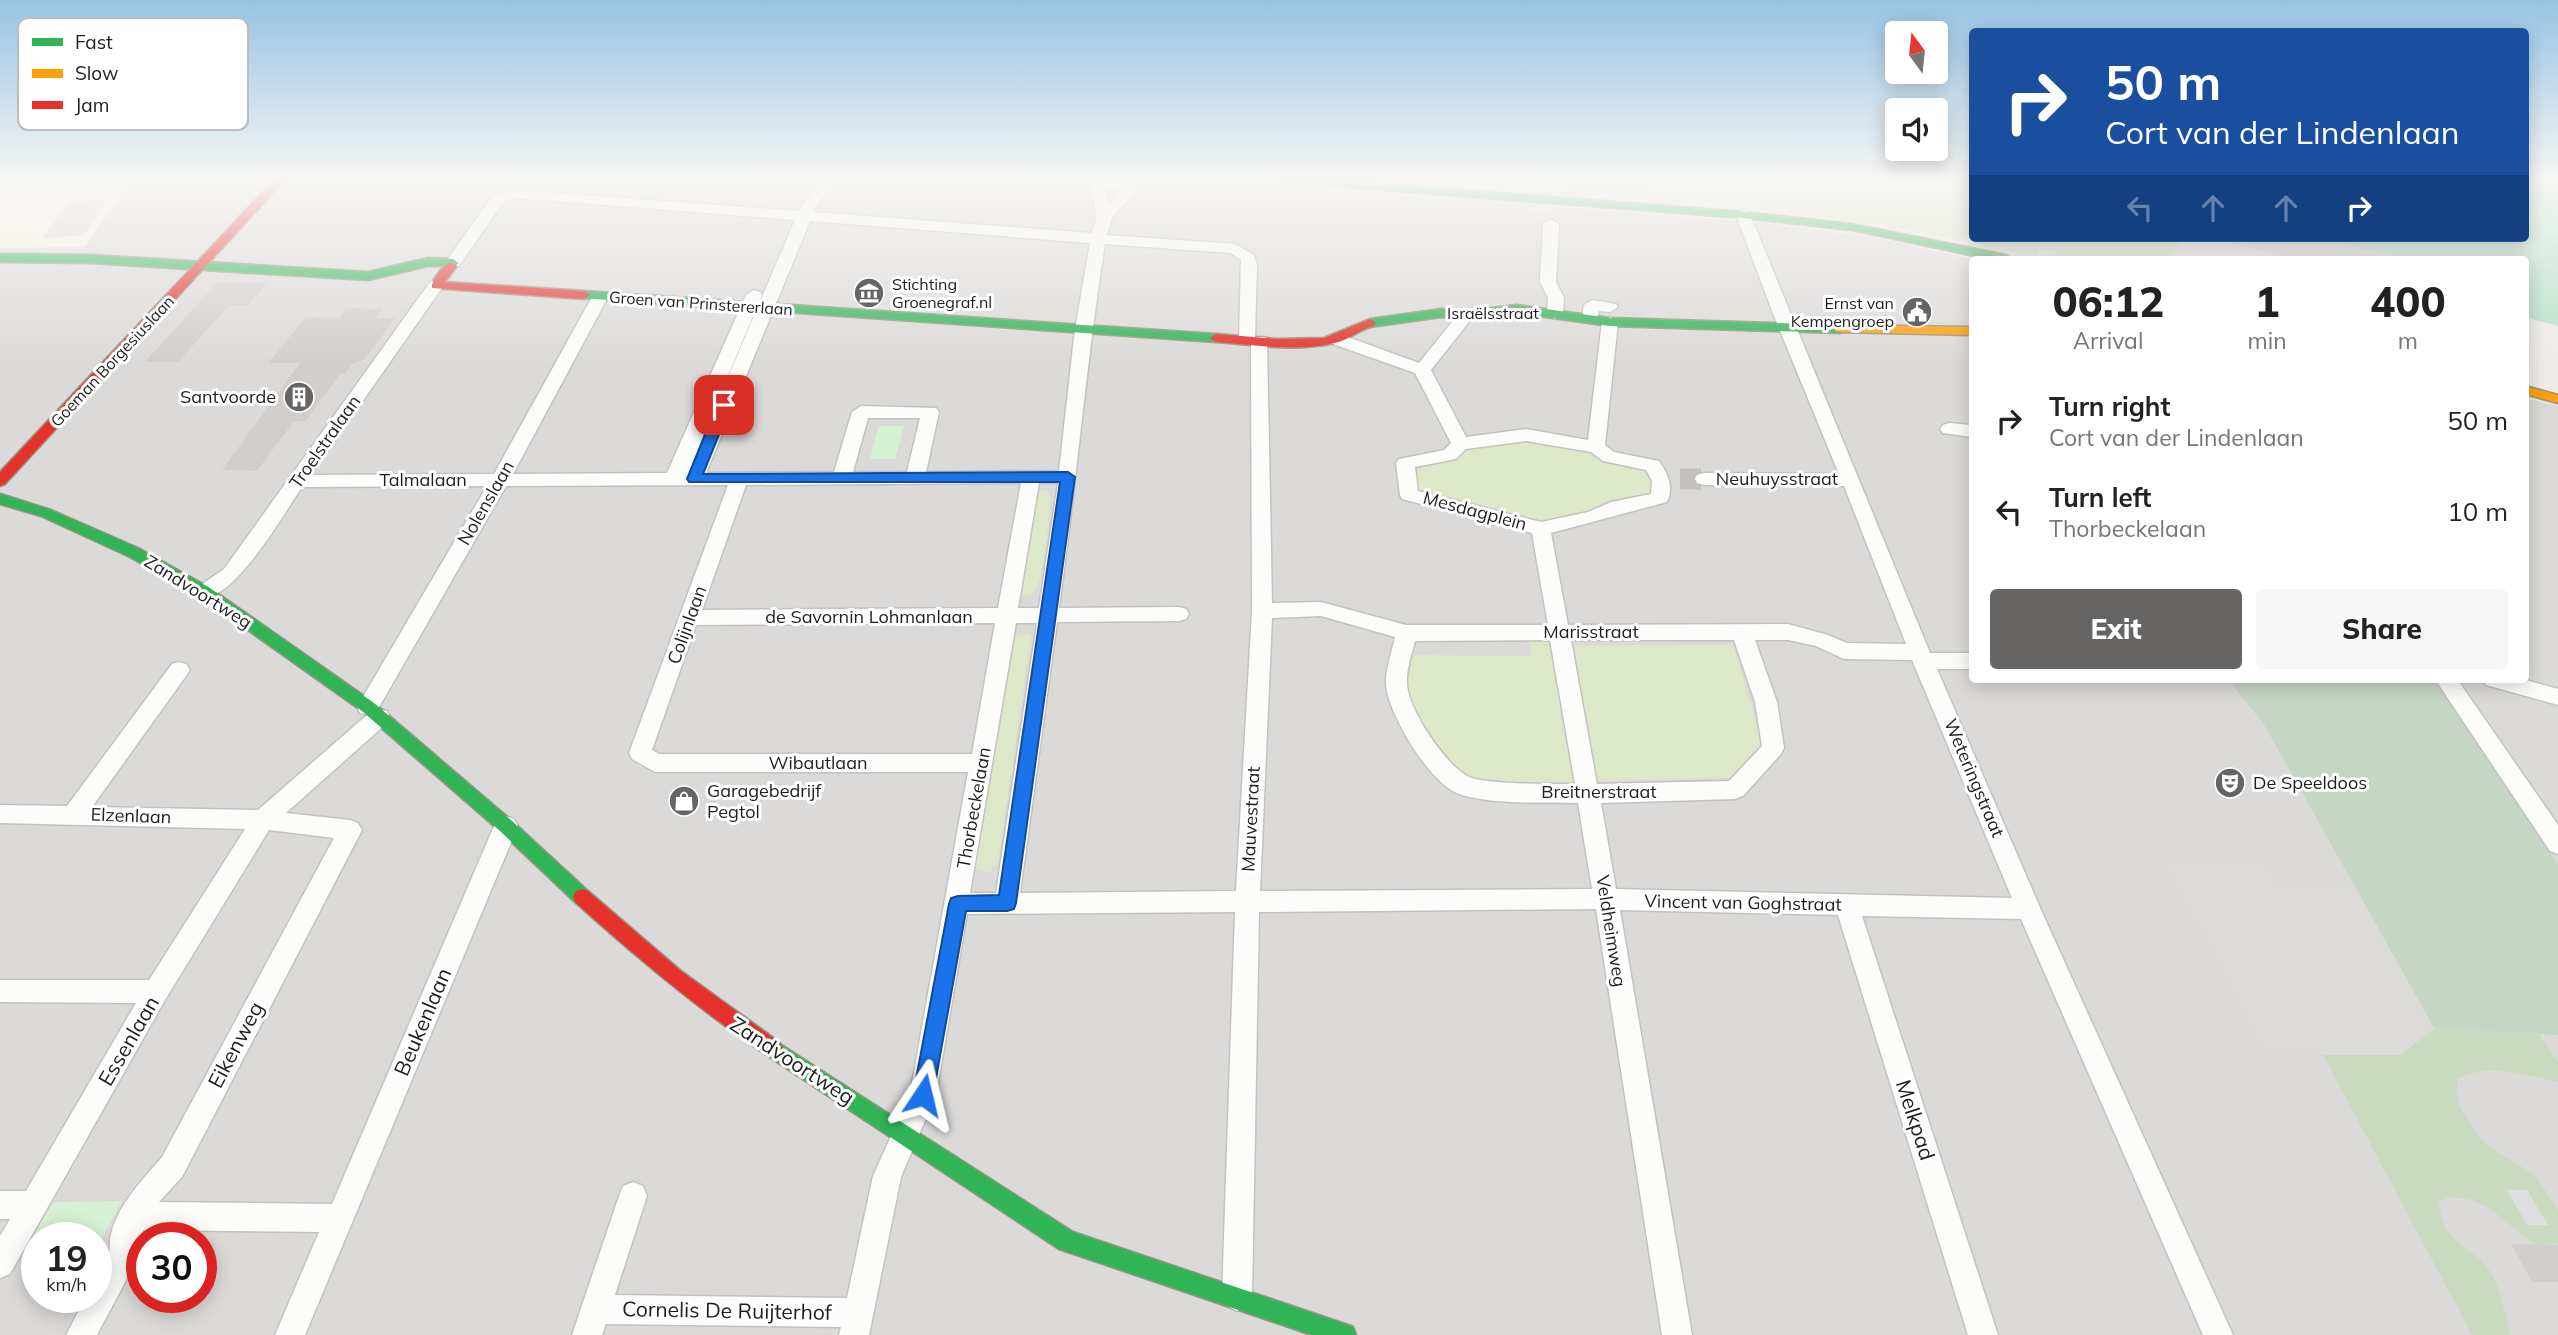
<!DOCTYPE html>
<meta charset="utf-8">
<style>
body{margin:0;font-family:Mulish,sans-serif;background:#f6f6f6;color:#222;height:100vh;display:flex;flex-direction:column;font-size:26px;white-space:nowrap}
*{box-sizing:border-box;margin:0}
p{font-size:23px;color:#767676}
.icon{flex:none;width:38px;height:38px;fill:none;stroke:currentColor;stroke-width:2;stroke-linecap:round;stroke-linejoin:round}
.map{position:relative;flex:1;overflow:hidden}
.side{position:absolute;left:1969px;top:256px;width:560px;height:427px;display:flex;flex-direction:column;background:#fff;border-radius:7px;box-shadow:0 4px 18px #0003}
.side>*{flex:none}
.hud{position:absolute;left:1969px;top:28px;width:560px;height:214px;border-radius:7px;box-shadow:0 4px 18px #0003;background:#1a4fa0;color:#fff;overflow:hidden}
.needle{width:46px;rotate:345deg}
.fabs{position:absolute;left:1885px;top:21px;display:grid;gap:14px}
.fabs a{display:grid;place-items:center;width:63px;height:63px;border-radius:7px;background:#fff;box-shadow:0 4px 18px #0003;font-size:35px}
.speed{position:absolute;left:21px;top:1222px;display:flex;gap:14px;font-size:35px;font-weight:700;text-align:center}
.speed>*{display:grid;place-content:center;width:91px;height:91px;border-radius:50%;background:#fff;box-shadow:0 4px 18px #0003;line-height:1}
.speed small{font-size:18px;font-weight:400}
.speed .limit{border:10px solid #d22;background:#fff;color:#111}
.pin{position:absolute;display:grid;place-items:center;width:60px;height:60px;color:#fff;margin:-30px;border-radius:14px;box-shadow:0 4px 10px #0006}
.me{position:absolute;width:77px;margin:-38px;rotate:10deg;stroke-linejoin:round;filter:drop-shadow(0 0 5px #0008)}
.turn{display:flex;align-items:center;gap:24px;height:147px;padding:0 21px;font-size:32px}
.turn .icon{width:91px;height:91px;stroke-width:2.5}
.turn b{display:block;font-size:49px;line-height:60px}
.lanes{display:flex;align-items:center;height:66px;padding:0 21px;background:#0003;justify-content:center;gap:35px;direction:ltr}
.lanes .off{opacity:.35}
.eta{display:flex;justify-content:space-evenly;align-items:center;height:119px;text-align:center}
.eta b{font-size:42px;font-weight:800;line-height:49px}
.action{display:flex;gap:14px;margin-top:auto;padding:14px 21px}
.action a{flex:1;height:80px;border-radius:7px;background:#666564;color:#fff;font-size:28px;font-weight:800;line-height:80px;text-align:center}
.action a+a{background:#f6f6f6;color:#222}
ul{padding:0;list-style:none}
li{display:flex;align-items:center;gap:21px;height:91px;padding:0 21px}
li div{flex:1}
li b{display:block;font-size:26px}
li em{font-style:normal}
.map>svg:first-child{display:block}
</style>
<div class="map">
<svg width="2558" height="1335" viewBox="0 0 2558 1335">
<rect width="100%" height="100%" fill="#edeae7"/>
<path fill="#dcdad8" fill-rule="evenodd" d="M 0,179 L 1101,179 L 1549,213 L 1555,206 L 1772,224 L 1877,238 L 1972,259 L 1972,679 L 2525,679 L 2525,398 L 2558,406 L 2558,1335 L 0,1335 ZM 37,1237 L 96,1237 L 96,1297 L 37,1297 ZM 142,1237 L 201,1237 L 201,1297 L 142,1297 Z"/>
<path fill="#f6f3e3" d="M 0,179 L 132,179 L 85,247 L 0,248 Z"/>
<path fill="#dce8c7" d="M 1411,179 L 1745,179 L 1750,192 L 1752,189 L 1748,179 L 1937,179 L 1972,188 L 1972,238 L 2181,238 L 2172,259 L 2063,259 L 2055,257 L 2055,252 L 2040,248 L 2037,256 L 1906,229 L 1754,206 L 1752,202 L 1759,197 L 1745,198 L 1736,204 Z
M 1519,439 L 1582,448 L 1595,458 L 1644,466 C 1650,473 1657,485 1655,494 L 1544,523 L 1480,510 L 1451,499 L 1418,493 L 1412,469 L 1417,464 L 1465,448 Z
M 1038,491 L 1048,491 L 1051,499 C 1047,521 1046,581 1031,595 L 1019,596 Z
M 1025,634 L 1031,636 L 998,861 L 989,873 L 973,867 L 1013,637 Z
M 1548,638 L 1554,643 L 1577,780 L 1569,788 L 1493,784 L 1459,773 L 1415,719 L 1404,687 L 1411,655 L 1532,656 L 1529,639 Z
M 1733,644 L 1762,743 L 1730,778 L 1596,781 L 1573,646 Z"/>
<path fill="#cadabe" d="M 2434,1028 L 2539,1034 L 2558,1062 L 2558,1082 C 2523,1075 2492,1062 2458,1079 L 2456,1091 L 2460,1107 L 2479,1137 L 2490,1147 L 2536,1176 L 2558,1210 L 2558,1244 L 2535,1245 L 2489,1208 L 2468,1199 L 2449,1197 L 2439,1202 C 2443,1250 2477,1244 2494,1278 C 2502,1295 2505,1317 2511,1335 L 2472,1335 L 2323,1055 L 2401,1055 Z"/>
<path fill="#c6d6c5" d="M 2242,679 L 2436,681 L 2558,864 L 2558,1035 L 2434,1028 L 2263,723 L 2229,681 Z"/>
<path fill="#d6f1d4" d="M 879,426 L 904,426 L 895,459 L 870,459 Z
M 122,1201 L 96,1249 L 96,1237 L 37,1237 L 37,1252 L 31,1240 L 53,1202 Z"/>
<path fill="#b5e1ca" d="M 1464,179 L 1657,179 L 1646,192 Z
M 2525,179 L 2558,179 L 2558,326 L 2525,317 L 2525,259 L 2308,259 L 2227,238 L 2525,238 Z"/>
<path fill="#dddbda" d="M 1247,183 L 1536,205 L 1530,216 L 1455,210 L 1454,217 L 1259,201 Z
M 108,199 L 84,235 L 43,239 L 68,202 Z
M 2215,238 L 2322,238 L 2403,259 L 2291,259 Z
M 2165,863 L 2266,864 L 2278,885 L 2354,885 L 2434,1028 L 2401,1055 L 2323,1055 L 2260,1050 Z"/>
<path fill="#dedde1" d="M 2507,1190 L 2527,1190 L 2548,1225 L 2527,1225 Z"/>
<path fill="#d2cecc" d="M 217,283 L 267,283 L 248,305 L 229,305 L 178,362 L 145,362 Z
M 346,308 L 383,309 L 376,318 L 395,318 L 365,359 L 352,364 L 345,374 L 340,374 L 306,421 L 294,421 L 257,471 L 222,470 L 300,363 L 268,363 L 306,317 L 339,318 Z
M 2511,1244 L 2558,1245 L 2558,1282 L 2532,1282 Z"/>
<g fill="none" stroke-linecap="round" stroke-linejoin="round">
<path stroke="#c4c1bf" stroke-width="21" stroke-dasharray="21 10" stroke-linecap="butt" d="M 1680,479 L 1704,479"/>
<g stroke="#c4c2c1" stroke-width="3">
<path id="street" d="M 827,179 L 844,179 L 826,193 L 813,212 L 1092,233 L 1097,216 L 1089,184 L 1091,181 L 1134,183 L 1141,187 L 1112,217 L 1107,235 L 1235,244 L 1254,255 L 1257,264 L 1255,337 L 1265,337 L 1267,341 L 1272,603 L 1321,602 L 1406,625 L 1548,625 L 1532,533 L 1402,499 L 1400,495 L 1396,463 L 1399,459 L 1444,450 L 1451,443 L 1415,373 L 1330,343 L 1328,339 L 1330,335 L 1342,335 L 1419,363 L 1460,312 L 1472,312 L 1474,315 L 1472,318 L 1431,370 L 1466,437 L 1526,429 L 1588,440 L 1602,322 L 1610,317 L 1618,322 L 1605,445 L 1614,452 L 1659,461 C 1668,474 1674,487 1667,502 L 1551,533 L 1568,625 L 1788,624 L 1828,635 L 1847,643 L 1906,644 L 1844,486 L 1704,485 L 1697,483 L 1695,479 L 1697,475 L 1704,473 L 1839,474 L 1774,316 L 1736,215 L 1744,210 L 1749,212 L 1930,653 L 1972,653 L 1972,669 L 1937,669 L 2041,910 L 2233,1335 L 2203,1335 L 2021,919 L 1862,916 L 1998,1335 L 1968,1335 L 1838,915 L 1620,910 L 1692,1335 L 1662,1335 L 1596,909 L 1259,912 L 1252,1296 L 1247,1306 L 1237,1311 L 1227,1306 L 1222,1296 L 1235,912 L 967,914 L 936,1095 L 901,1177 L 869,1335 L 839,1335 L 841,1327 L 606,1324 L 602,1335 L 572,1335 L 619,1196 L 623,1186 L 633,1182 L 643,1186 L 647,1196 L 615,1295 L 847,1298 L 873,1176 L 910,1094 L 968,772 L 655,772 L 632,759 L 629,753 L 728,485 L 506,486 L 378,709 L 387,711 L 390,717 L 387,723 L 286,813 L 350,820 L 358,823 L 362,830 L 182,1177 L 159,1202 L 332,1204 L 494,826 L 498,819 L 506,816 L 514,819 L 518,826 L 305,1335 L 275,1335 L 319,1232 L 143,1230 L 133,1267 L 97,1335 L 66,1335 L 86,1297 L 96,1297 C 96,1276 101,1274 108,1256 C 111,1249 109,1241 111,1234 C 118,1205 143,1179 162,1157 L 334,838 L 269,830 L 165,1000 L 10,1274 L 0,1278 L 0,1236 L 10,1219 L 0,1219 L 0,1191 L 26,1191 L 136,1003 L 0,1002 L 0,980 L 149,980 L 245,829 L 0,823 L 0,805 L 67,806 L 172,664 L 179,662 L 186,664 L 190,670 L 186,676 L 92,807 L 258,810 L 367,715 L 360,713 L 357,707 L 487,486 L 302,487 C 285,512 231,607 198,597 L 195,592 L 198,587 L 224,569 L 430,282 L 436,280 L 444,285 L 311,475 L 494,474 L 592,297 L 600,292 L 608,297 L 513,474 L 667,473 L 746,295 L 754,290 L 760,292 L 762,295 L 687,473 L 795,220 L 515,198 L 504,201 L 459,266 L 447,266 L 445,263 L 494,194 L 515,190 L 799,211 L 815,187 ZM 1105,189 L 1122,190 L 1109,204 ZM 810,221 L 1090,243 L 1075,329 L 1059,471 L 926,472 L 939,412 L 936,408 L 861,406 L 852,412 L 834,472 L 706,473 ZM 1105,244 L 1231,253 L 1241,260 L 1239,340 L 1241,344 L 1251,344 L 1252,611 L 1236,891 L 1020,893 L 1057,622 L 1179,621 L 1186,619 L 1189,614 L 1186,609 L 1179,607 L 1059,608 C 1076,486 1086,364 1105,244 ZM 868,418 L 920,418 L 907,472 L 853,472 ZM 1526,441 L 1591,452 L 1603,461 L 1646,470 L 1652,481 L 1651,494 L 1611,502 L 1588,512 L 1541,522 L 1418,491 L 1415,467 L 1456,459 L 1466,449 ZM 1021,483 L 998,608 L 702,610 L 746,485 ZM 1039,483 L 1058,483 L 1039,608 L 1018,608 ZM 1321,616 L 1395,637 C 1392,652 1385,670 1386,685 C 1388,714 1431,785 1459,794 C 1493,805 1542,802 1578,803 L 1592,889 L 1260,891 L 1272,618 ZM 995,623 L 972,754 L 659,754 L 652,750 L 696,625 ZM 1016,623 L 1037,623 L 996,893 L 970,893 ZM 1550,640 L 1575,784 C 1553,784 1483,785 1467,776 C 1445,764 1407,708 1407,683 C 1406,670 1412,654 1415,641 ZM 1571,640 L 1734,640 L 1755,702 L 1762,746 L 1729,781 L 1597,784 ZM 1755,640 L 1788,640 L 1816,646 L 1844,659 L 1912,660 L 2012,898 L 1616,889 L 1601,803 L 1735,799 L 1743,796 L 1781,754 L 1784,748 L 1777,702 Z
M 1551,219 L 1559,224 L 1556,282 L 1564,298 L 1563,314 L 1555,319 L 1547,314 L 1548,298 L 1540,282 L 1543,224 Z
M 1592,300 L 1616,304 L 1618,307 L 1610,312 L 1599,311 L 1596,322 L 1584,322 L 1582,319 L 1584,305 Z
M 1949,423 L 1972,425 L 1972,437 L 1943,433 L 1940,429 L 1943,425 Z
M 2435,679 L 2457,679 L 2558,825 L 2558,854 L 2550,851 Z
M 2482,679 L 2522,679 L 2558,689 L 2558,705 L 2486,685 Z"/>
</g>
<g stroke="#969580" stroke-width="3">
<path id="fast" d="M 1274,179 L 1320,179 L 1744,212 L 1852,224 L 2006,255 L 2012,259 L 1989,259 L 1852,230 L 1744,218 L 1279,182 Z
M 0,254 L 91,255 L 368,272 L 428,258 L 453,259 L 459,263 L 451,270 L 445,266 L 428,266 L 368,280 L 91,263 L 0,262 Z
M 584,291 L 1216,334 L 1222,338 L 1216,342 L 580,298 L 580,292 Z
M 1517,305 L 1610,318 L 1840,325 L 1846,329 L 1840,333 L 1610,326 L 1517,313 L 1466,319 L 1441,317 L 1370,327 L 1364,323 L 1370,319 L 1441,309 L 1466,311 Z
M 0,494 L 51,510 L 138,548 L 210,588 L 374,703 L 512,821 L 588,891 L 591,897 L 588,903 L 582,905 L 576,903 L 500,831 L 362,711 L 200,596 L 128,556 L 41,516 L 0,504 Z
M 772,1039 L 1073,1232 L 1345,1324 L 1353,1327 L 1356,1335 L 1312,1335 L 1059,1249 L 765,1054 L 762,1048 L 765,1042 Z"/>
</g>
<g stroke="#969580" stroke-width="3">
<path id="slow" d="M 1840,325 L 1972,327 L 1972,335 L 1836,332 L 1834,329 Z
M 2525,386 L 2558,395 L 2558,403 L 2525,394 Z"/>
</g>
<g stroke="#969580" stroke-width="3">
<path id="jam" d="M 275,179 L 286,179 L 5,484 L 0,486 L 0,472 Z
M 451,262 L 457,266 L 445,282 L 584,291 L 590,295 L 584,299 L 432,288 C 431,280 443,265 451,262 Z
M 1370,319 L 1376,323 L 1374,326 C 1360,329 1349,340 1335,343 C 1296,352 1255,345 1216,342 L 1210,338 L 1216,334 L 1277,339 L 1324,338 Z
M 582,889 L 588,891 L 681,971 L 779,1042 L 782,1048 L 779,1054 L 772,1057 L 765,1054 C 698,1009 636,957 576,903 L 573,897 L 576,891 Z"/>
</g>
<use href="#street" fill="#fcfcfb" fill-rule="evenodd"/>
<use href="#fast" fill="#30b455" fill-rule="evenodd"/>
<use href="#slow" fill="#ff9f0a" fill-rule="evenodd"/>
<use href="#jam" fill="#e5322d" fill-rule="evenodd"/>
</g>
<linearGradient id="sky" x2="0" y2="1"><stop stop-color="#97c3e4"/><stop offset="0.49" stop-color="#f7f6f4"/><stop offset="1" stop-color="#f7f6f4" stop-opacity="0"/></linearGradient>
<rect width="2558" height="366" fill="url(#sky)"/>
<path fill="#1a73e8" stroke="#114b97" stroke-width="2" d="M 724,401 L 731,405 L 703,474 L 1068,472 L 1075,477 L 1016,903 L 1014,909 L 1007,911 L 966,911 L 933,1095 L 930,1102 L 923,1104 L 916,1102 L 913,1095 L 949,904 L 951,898 L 958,896 L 999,895 L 1060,482 L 689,482 L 687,479 L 717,405 Z"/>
<defs>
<g id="museum-disc" transform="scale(1.575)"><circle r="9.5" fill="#666564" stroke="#fff"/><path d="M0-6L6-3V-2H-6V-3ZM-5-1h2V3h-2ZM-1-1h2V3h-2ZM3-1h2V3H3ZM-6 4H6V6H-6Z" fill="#fff"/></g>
<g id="civic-disc" transform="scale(1.575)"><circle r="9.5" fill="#666564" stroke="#fff"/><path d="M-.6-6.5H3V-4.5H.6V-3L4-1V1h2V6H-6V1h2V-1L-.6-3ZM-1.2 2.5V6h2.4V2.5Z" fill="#fff"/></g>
<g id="building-disc" transform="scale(1.575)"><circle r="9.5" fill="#666564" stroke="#fff"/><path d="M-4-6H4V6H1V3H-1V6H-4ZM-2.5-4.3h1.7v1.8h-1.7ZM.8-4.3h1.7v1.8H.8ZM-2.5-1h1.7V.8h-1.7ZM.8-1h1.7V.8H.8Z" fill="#fff"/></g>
<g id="theatre-disc" transform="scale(1.575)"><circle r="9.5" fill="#666564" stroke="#fff"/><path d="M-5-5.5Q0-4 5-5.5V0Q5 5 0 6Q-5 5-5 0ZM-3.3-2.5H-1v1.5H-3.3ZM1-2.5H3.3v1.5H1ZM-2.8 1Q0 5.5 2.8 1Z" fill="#fff"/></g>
<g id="shop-disc" transform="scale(1.575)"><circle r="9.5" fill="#666564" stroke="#fff"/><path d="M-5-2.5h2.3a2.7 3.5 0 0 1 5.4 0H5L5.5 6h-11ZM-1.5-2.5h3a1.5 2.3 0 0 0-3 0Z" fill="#fff"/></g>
</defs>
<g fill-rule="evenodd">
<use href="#museum-disc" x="869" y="293"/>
<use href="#civic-disc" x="1917" y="312"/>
<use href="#building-disc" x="299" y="397"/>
<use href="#theatre-disc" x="2230" y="783"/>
<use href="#shop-disc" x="684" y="801"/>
</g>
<g text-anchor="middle" stroke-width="6" stroke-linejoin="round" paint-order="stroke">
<g font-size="16" fill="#1e1e1e" stroke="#fff" text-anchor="start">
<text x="892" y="290">Stichting<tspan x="892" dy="18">Groenegraf.nl</tspan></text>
<text x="1894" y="309" text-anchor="end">Ernst van<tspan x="1894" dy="18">Kempengroep</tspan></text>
</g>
<g font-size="16" fill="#1e1e1e" stroke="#fff">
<text transform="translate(701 303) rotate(4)" y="6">Groen van Prinstererlaan</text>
<text x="1493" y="319">Israëlsstraat</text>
<text transform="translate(112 361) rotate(-47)" y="6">Goeman Borgesiuslaan</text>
</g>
<g font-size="18" fill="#1e1e1e" stroke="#fff" text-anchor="start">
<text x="276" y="403" text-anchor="end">Santvoorde</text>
<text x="2253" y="789">De Speeldoos</text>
<text x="707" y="797">Garagebedrijf<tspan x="707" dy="21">Pegtol</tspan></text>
</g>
<g font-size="18" fill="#1e1e1e" stroke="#fff">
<text transform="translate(325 442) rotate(-55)" y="6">Troelstralaan</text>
<text x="1777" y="485">Neuhuysstraat</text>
<text x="423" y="486">Talmalaan</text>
<text transform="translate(486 503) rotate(-60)" y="6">Nolenslaan</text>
<text transform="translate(1475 511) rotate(15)" y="6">Mesdagplein</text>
<text transform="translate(198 592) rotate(32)" y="6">Zandvoortweg</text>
<text x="869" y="623">de Savornin Lohmanlaan</text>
<text transform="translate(687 625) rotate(-70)" y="6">Colijnlaan</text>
<text x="1591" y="638">Marisstraat</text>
<text x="818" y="769">Wibautlaan</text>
<text transform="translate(1974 778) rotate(67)" y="6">Weteringstraat</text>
<text x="1599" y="798">Breitnerstraat</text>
<text transform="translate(974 808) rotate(-80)" y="6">Thorbeckelaan</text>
<text transform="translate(131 816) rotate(2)" y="6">Elzenlaan</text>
<text transform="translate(1251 819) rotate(-87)" y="6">Mauvestraat</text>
<text transform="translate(1743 903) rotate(1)" y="6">Vincent van Goghstraat</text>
<text transform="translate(1611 931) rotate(81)" y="6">Veldheimweg</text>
</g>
<g font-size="21" fill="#1e1e1e" stroke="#fff">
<text transform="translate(423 1022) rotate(-67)" y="7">Beukenlaan</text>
<text transform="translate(129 1041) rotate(-60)" y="7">Essenlaan</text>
<text transform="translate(236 1045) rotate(-62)" y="7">Eikenweg</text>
<text transform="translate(792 1061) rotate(33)" y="7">Zandvoortweg</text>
<text transform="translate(1915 1120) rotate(72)" y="7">Melkpad</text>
<text transform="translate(727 1311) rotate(1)" y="7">Cornelis De Ruijterhof</text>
</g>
</g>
<rect x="18" y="18" width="230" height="112" rx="10" fill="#fff" stroke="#bcbcbc" stroke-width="2"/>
<rect x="32" y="38" width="31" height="8" fill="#30b455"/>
<rect x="32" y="69" width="31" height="9" fill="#ff9f0a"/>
<rect x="32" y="101" width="31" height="8" fill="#e5322d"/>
<g font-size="19" fill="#1e1e1e">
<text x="75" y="49">Fast</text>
<text x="75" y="80">Slow</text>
<text x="75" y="112">Jam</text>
</g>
</svg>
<div class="fabs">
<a><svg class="needle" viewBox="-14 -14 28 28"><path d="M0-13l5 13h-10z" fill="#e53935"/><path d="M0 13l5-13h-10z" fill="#767676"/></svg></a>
<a><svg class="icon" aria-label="sound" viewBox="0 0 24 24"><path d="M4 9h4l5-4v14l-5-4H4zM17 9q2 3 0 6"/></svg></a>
</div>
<div class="speed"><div>19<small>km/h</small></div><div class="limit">30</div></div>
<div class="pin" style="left:724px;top:405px;background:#d93025"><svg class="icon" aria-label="arrive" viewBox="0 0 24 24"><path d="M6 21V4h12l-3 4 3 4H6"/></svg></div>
<svg class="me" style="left:923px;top:1095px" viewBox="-20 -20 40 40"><path d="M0-17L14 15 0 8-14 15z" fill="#1a73e8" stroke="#fff" stroke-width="4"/></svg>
<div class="hud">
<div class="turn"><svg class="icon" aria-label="right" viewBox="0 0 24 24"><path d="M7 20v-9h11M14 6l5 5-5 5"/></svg><div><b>50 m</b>Cort van der Lindenlaan</div></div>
<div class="lanes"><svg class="icon off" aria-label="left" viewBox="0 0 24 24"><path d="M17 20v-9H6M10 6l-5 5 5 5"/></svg><svg class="icon off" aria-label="ahead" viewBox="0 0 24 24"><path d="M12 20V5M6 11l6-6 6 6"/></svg><svg class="icon off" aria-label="ahead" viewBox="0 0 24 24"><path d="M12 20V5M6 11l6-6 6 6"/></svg><svg class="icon" aria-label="right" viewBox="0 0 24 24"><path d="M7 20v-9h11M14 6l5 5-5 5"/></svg></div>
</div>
<section class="side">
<div class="eta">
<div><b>06:12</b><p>Arrival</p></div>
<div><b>1</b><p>min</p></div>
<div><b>400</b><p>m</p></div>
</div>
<ul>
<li><svg class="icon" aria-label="right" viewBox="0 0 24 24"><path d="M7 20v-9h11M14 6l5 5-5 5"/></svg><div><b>Turn right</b><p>Cort van der Lindenlaan</p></div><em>50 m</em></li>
<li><svg class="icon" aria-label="left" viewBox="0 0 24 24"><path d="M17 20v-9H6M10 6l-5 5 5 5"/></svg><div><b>Turn left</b><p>Thorbeckelaan</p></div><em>10 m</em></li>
</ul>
<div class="action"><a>Exit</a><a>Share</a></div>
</section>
</div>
